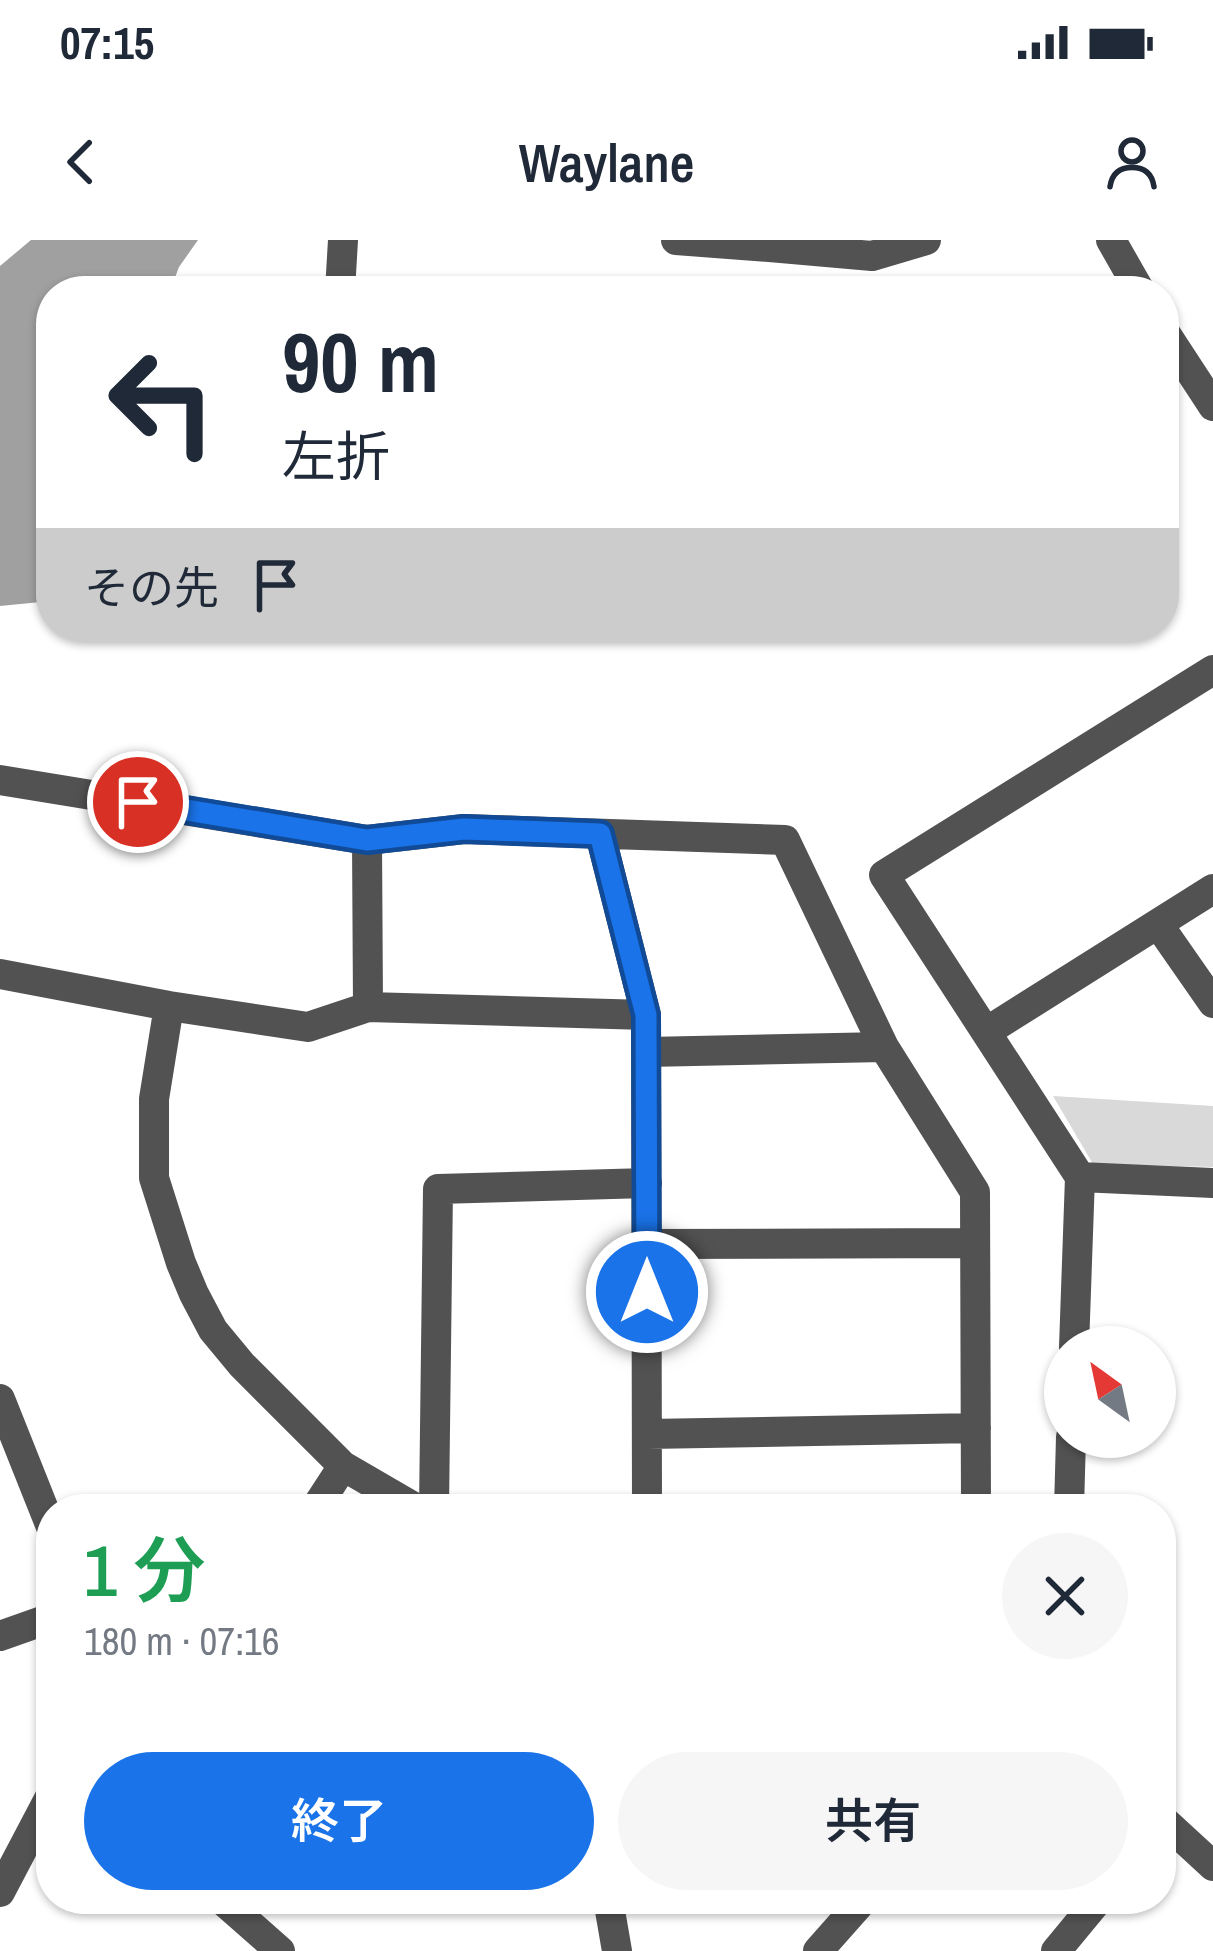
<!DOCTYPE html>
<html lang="ja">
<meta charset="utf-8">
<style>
body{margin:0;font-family:"Archivo Narrow","Noto Sans JP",sans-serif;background:#f6f6f7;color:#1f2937;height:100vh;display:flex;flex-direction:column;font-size:45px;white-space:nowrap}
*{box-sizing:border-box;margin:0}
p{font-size:39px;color:#747a83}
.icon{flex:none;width:66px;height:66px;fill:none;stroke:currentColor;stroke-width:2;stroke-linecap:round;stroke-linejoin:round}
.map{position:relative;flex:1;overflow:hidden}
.sheet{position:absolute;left:36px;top:1254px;width:1140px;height:420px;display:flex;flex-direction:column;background:#fff;border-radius:48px;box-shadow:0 3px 9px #0004}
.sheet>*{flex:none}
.top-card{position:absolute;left:36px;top:36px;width:1143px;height:366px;border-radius:48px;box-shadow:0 3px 9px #0004;background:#fff;color:#1f2937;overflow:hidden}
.needle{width:78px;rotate:327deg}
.fabs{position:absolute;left:1044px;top:1086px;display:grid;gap:24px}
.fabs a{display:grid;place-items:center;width:132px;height:132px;border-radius:50%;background:#fff;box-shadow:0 3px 9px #0004;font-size:60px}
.pin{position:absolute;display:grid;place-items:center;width:102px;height:102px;color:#fff;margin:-51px;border:6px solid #fff;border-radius:50%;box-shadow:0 3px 12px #0007}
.me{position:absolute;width:132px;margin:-66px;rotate:0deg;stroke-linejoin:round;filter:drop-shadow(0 0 9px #0008)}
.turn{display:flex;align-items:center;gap:42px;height:252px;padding:0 48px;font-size:54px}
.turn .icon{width:156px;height:156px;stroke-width:2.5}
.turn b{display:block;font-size:84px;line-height:102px}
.then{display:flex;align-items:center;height:114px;padding:0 48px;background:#0003;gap:24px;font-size:45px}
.round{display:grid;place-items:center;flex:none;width:126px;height:126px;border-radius:63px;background:#f6f6f7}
.head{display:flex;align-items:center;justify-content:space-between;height:204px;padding:0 48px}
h1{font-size:72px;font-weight:600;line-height:90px;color:#1e9e55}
.primary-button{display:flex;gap:24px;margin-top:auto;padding:24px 48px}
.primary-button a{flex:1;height:138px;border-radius:72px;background:#1a73e8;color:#fff;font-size:48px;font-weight:600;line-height:138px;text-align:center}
.primary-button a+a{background:#f6f6f7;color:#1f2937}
.status{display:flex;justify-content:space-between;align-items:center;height:84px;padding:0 60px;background:#fff;direction:ltr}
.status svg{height:33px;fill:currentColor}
header{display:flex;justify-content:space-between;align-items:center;height:156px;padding:0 48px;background:#fff;font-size:54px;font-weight:600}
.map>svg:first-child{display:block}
</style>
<div class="status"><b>07:15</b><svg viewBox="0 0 49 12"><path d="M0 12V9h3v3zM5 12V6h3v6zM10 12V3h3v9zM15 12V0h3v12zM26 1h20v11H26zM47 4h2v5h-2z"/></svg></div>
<header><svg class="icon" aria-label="back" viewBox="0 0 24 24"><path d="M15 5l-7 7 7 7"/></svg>Waylane<svg class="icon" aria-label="person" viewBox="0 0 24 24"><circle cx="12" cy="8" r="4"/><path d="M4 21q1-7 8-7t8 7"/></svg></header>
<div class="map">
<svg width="1213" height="1711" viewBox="0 0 1213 1711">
<rect width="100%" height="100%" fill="#fff"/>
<path fill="#d9d9d9" d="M 1053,856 L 1213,866 L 1213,927 L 1093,924 Z"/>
<path fill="#a0a0a0" d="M 31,0 L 198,0 L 179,27 L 170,51 L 51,51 L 51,361 L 0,366 L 0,26 Z"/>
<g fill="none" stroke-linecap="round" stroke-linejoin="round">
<path stroke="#525252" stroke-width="30" d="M 676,0 L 781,8 L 792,0
M 1111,0 L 1140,51
M 781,8 L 872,16 L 926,0
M 340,51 L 343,0
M 1164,91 L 1213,166
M 0,540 L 367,600 L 464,589 L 785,600 L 884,807
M 600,594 L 646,775
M 367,600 L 368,767
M 1158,684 L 1213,763
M 0,734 L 169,766 L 308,787 L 368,767 L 646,775 L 647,1269
M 169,766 L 154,859 L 154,938 L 181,1023 L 194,1054 L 213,1090 L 242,1125 L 343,1226 L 417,1269
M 986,792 L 1213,649
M 647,812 L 884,807 L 975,952 L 976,1269
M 1080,937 L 1213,943
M 647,1004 L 975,1003
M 1074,1107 L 1080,937 L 884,635 L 1213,430
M 0,1159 L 51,1287
M 648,1194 L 976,1188
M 315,1269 L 343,1226
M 434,1269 L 438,949 L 647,943
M 1069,1269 L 1071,1197
M 0,1396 L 51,1378
M 1161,1578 L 1213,1626
M 0,1652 L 51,1555
M 221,1659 L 280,1711
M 608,1659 L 617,1711
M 818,1711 L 864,1659
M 1056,1711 L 1099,1659"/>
</g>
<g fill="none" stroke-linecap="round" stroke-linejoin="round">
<g stroke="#114b97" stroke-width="30">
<path id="route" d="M 138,562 L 367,600 L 464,589 L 600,594 L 646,775 L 647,1052"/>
</g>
<use href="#route" stroke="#1a73e8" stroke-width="21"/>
</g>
</svg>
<div class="fabs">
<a><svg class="needle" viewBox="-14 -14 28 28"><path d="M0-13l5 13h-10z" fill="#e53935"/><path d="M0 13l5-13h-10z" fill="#747a83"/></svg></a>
</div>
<div class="pin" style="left:138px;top:562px;background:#d93025"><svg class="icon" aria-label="arrive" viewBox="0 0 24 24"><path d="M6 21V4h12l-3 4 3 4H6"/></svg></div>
<svg class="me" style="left:647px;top:1052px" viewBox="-20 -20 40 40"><circle r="17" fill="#1a73e8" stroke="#fff" stroke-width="3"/><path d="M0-11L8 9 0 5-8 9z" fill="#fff"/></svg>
<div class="top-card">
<div class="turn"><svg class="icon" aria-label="left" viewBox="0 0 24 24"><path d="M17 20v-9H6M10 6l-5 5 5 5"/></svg><div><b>90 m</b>左折</div></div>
<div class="then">その先<svg class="icon" aria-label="arrive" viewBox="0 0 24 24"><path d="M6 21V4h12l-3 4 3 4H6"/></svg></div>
</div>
<section class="sheet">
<div class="head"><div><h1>1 分</h1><p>180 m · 07:16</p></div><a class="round"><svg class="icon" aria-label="close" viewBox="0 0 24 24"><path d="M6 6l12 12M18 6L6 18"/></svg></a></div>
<div class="primary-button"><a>終了</a><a>共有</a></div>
</section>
</div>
